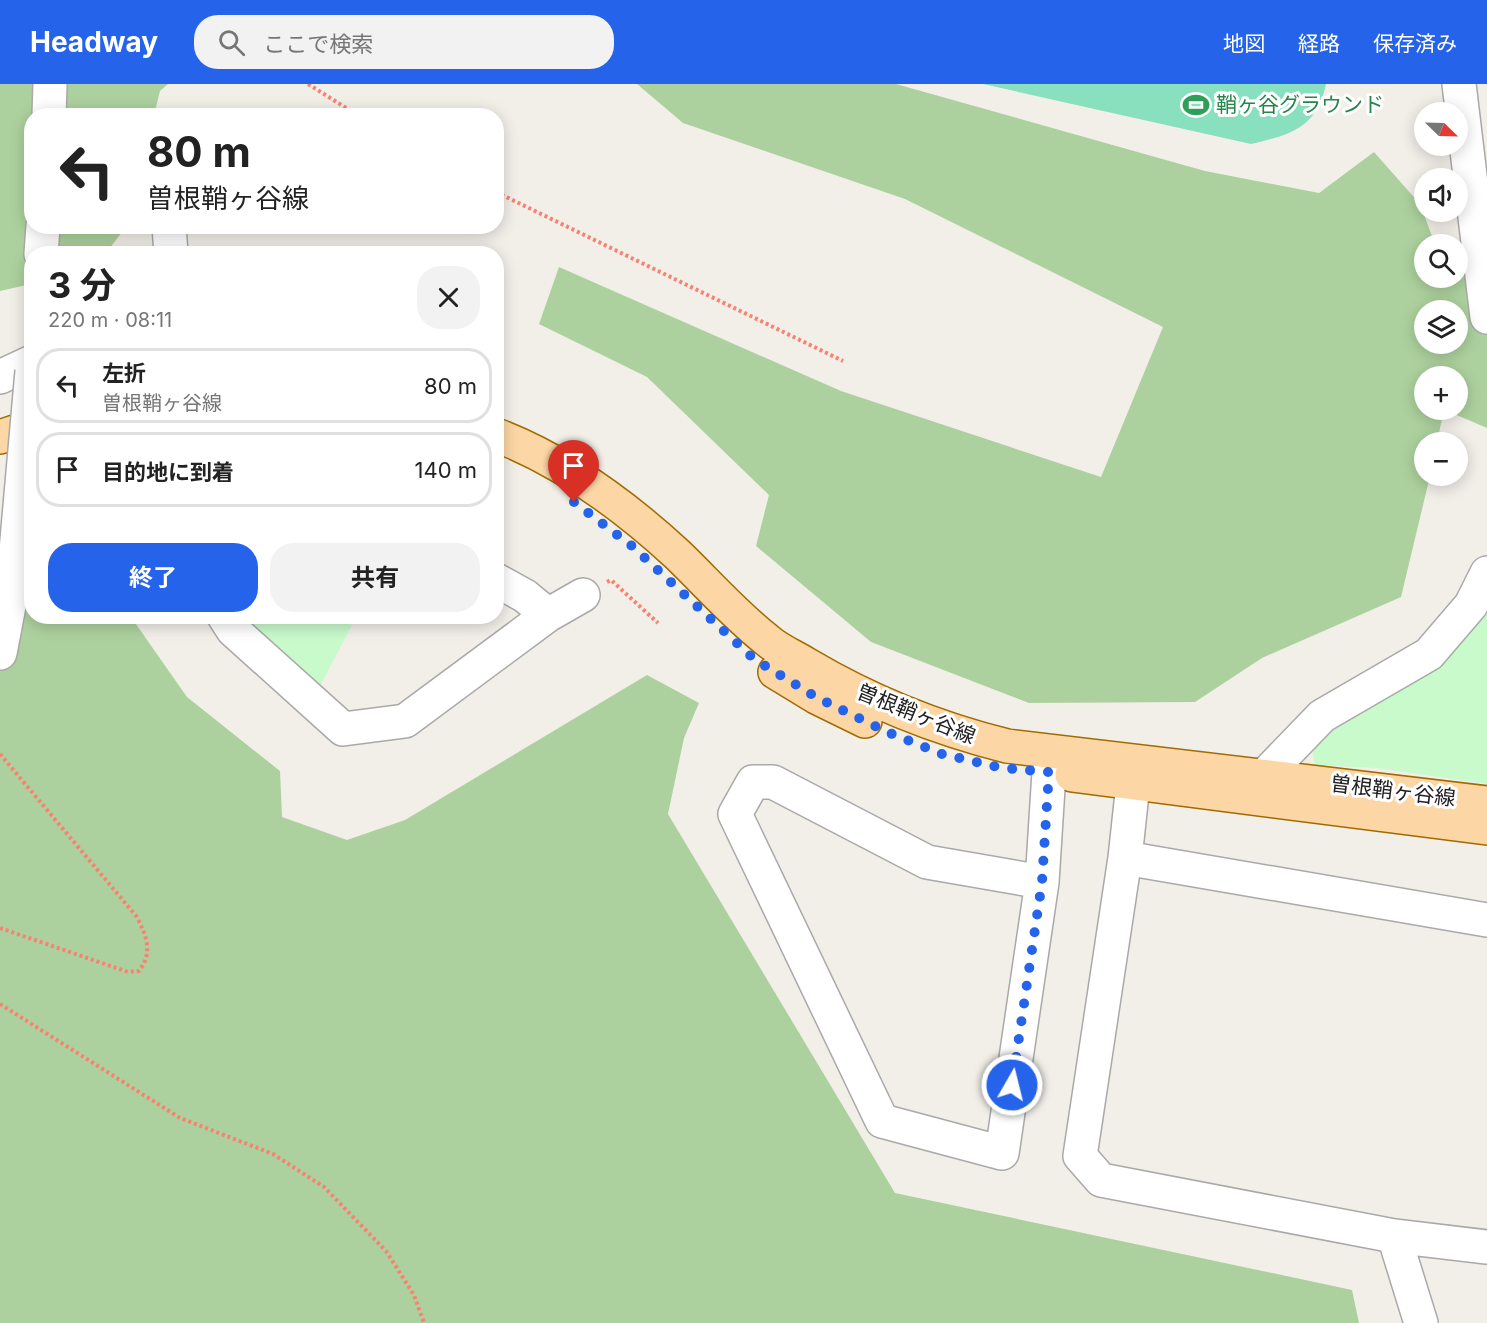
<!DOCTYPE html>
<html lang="ja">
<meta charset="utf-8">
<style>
body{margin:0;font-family:Inter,"Noto Sans JP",sans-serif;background:#f2f2f2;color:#222;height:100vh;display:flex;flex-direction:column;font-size:22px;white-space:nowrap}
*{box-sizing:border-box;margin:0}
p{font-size:20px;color:#767676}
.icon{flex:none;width:33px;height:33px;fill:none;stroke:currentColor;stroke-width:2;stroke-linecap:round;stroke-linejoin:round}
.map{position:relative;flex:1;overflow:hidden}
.sheet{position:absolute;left:24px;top:162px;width:480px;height:378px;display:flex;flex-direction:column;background:#fff;border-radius:24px;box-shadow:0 3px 15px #0003}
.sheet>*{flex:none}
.banner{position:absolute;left:24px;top:24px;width:480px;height:126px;border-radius:24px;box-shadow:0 3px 15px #0003;background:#fff;color:#222;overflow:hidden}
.needle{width:39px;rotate:113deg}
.fabs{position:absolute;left:1414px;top:18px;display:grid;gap:12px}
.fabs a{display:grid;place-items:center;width:54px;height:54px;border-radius:50%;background:#fff;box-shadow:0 3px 15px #0003;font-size:30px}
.pin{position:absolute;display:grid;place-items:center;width:51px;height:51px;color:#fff;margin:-62px -26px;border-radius:50% 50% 50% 0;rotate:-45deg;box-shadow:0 0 6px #0007}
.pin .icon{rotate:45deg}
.me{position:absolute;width:66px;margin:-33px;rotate:8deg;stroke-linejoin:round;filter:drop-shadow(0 0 4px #0008)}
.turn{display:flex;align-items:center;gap:21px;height:126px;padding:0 24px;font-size:27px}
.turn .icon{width:78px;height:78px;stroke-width:2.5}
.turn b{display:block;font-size:42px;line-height:51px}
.round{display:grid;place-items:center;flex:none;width:63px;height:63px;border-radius:24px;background:#f2f2f2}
.overview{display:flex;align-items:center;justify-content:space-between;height:102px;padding:0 24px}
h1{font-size:36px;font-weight:700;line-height:45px}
.action{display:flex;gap:12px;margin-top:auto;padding:12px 24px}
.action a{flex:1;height:69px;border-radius:24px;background:#2563eb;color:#fff;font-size:24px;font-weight:700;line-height:69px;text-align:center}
.action a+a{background:#f2f2f2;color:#222}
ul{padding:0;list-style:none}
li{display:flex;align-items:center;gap:18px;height:75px;margin:0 12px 9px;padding:0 12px;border:3px solid #e0e0e0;border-radius:24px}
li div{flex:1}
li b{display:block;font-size:22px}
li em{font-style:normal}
header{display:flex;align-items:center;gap:36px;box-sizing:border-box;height:84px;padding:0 30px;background:#2563eb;color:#fff}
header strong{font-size:28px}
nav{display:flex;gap:33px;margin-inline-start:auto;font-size:21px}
.search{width:420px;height:54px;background:#f2f2f2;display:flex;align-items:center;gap:15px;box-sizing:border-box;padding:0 21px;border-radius:24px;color:#767676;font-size:22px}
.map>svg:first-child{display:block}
</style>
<header>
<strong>Headway</strong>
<div class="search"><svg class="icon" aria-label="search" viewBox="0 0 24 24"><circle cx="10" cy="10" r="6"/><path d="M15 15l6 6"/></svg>ここで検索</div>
<nav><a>地図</a><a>経路</a><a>保存済み</a></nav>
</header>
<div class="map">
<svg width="1487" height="1239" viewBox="0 0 1487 1239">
<rect width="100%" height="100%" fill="#f2efe9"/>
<path fill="#add19e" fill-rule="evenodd" d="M 0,0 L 168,0 L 160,7 L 154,31 L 32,32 L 32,142 L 126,143 L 106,169 L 32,170 L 31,200 L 0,207 Z
M 637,0 L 896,0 L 1205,87 L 1319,109 L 1374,68 L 1420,120 L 1435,160 L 1425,160 L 1425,194 L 1448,194 L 1450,198 L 1487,177 L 1487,344 L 1445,326 L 1458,326 L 1458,292 L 1425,292 L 1425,326 L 1444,326 L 1437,358 L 1425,358 L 1425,392 L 1430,392 L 1401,513 L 1262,574 L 1195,618 L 1029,619 L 871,558 L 756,462 L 769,411 L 647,293 L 539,240 L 559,183 L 841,307 L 1101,393 L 1163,243 L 905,115 L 683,39 ZM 1425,226 L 1458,226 L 1458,260 L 1425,260 Z
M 31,490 L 32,532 L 131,533 L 187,613 L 280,687 L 282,733 L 347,756 L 405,736 L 647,591 L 699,619 L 684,654 L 668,730 L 895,1109 L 1352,1206 L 1359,1239 L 0,1239 L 0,510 Z"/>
<path fill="#c8facc" d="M 1487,514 L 1487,700 L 1377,684 L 1315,681 L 1311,658 Z
M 238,533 L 312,533 L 352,541 L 318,606 Z"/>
<path fill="#88e0be" d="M 983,0 L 1326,0 C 1317,44 1290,51 1251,60 Z"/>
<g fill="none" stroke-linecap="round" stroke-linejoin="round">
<g stroke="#a9a9a9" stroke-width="36">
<path id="minor" d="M 1459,0 L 1487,233
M 49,32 L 50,0
M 169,142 L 171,170
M 41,170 L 43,142
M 0,293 L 32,278
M 496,496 L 525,512 L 548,531
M 224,532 L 233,546 L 343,645 L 405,637 L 548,531 L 583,511
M 0,569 L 13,501
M 1265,691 L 1322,632 L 1429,570 L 1471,521 L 1487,489
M 753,698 L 773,698 L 927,778 L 1042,798 L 1002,1069 L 882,1037 L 735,730 Z
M 1133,700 L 1125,774 L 1080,1072 L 1101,1096 L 1394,1152 L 1487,1163
M 1125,774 L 1487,836
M 1042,798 L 1049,688
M 1394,1152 L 1421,1239"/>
</g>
<g stroke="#a06b00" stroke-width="36">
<path id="major" d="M 496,351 C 564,377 625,422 678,471 C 707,499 735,531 767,556 C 778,566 793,572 806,580 C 870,618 935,644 1007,662 L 1487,719
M 0,353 L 32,342
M 775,588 L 816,613 L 865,637
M 1072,691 L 1487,744"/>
</g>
<path stroke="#fa8072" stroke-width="4" stroke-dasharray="3 3" stroke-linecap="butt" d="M 308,0 L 359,32
M 496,108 L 843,277
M 607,498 L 611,496 L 658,539
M 0,670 L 137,833 C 147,854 153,868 139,887 L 128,888 L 0,844
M 0,920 L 180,1034 L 273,1070 L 324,1103 L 386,1167 L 414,1211 L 424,1239"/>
<use href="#minor" stroke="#fff" stroke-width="33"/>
<use href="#major" stroke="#fcd6a4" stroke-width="33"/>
<g stroke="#a9a9a9" stroke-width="36" stroke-linecap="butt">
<path id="minor-bridge" d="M 13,501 L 32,287"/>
</g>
<use href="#minor-bridge" stroke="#fff" stroke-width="33"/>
</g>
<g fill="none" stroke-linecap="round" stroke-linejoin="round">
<path stroke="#2563eb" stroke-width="10" stroke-dasharray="0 18" d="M 574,418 L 632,462 L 754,575 L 816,613 L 887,648 L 942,670 L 1002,684 L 1049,688 L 1042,798 L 1012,1001"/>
</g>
<defs>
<g id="stadium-bare" transform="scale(2.07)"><path d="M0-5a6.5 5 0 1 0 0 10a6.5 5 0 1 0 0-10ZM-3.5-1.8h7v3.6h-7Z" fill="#2e9e5b" stroke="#fff" stroke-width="2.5" paint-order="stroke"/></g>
</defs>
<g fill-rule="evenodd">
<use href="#stadium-bare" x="1196" y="21"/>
</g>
<g text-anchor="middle" stroke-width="6" stroke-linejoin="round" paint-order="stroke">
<g font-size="21" fill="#27864d" stroke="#fff" text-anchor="start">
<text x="1216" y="28">鞘ヶ谷グラウンド</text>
</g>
<g font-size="21" fill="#222" stroke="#fff">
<text transform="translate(916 630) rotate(22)" y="7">曽根鞘ヶ谷線</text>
<text transform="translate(1393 707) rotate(7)" y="7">曽根鞘ヶ谷線</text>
</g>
</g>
</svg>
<div class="fabs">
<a><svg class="needle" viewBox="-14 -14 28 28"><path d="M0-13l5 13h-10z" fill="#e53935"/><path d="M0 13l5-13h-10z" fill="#767676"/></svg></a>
<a><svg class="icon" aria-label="sound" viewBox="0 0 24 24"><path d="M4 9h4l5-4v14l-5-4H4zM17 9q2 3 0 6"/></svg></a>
<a><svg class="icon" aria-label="search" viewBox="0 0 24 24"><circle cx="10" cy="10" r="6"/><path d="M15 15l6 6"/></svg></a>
<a><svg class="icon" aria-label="layers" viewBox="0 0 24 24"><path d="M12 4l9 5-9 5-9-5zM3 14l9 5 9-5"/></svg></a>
<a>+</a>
<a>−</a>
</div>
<div class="pin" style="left:574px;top:418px;background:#d93025"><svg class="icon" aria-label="arrive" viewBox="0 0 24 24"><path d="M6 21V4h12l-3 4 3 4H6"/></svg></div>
<svg class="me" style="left:1012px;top:1001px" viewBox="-20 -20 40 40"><circle r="17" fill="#2563eb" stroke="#fff" stroke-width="3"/><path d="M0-11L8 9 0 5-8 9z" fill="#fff"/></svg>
<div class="banner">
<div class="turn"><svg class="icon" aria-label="left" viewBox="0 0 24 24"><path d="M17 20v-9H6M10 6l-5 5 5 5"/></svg><div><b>80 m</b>曽根鞘ヶ谷線</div></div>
</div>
<section class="sheet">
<div class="overview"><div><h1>3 分</h1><p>220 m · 08:11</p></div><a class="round"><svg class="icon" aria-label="close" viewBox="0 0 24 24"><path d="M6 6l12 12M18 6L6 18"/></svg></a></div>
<ul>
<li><svg class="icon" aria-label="left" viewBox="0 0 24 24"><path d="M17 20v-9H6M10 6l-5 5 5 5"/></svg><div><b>左折</b><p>曽根鞘ヶ谷線</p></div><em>80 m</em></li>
<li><svg class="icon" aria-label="arrive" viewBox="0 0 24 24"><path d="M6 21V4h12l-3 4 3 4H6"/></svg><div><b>目的地に到着</b></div><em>140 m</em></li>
</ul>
<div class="action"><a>終了</a><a>共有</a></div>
</section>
</div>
